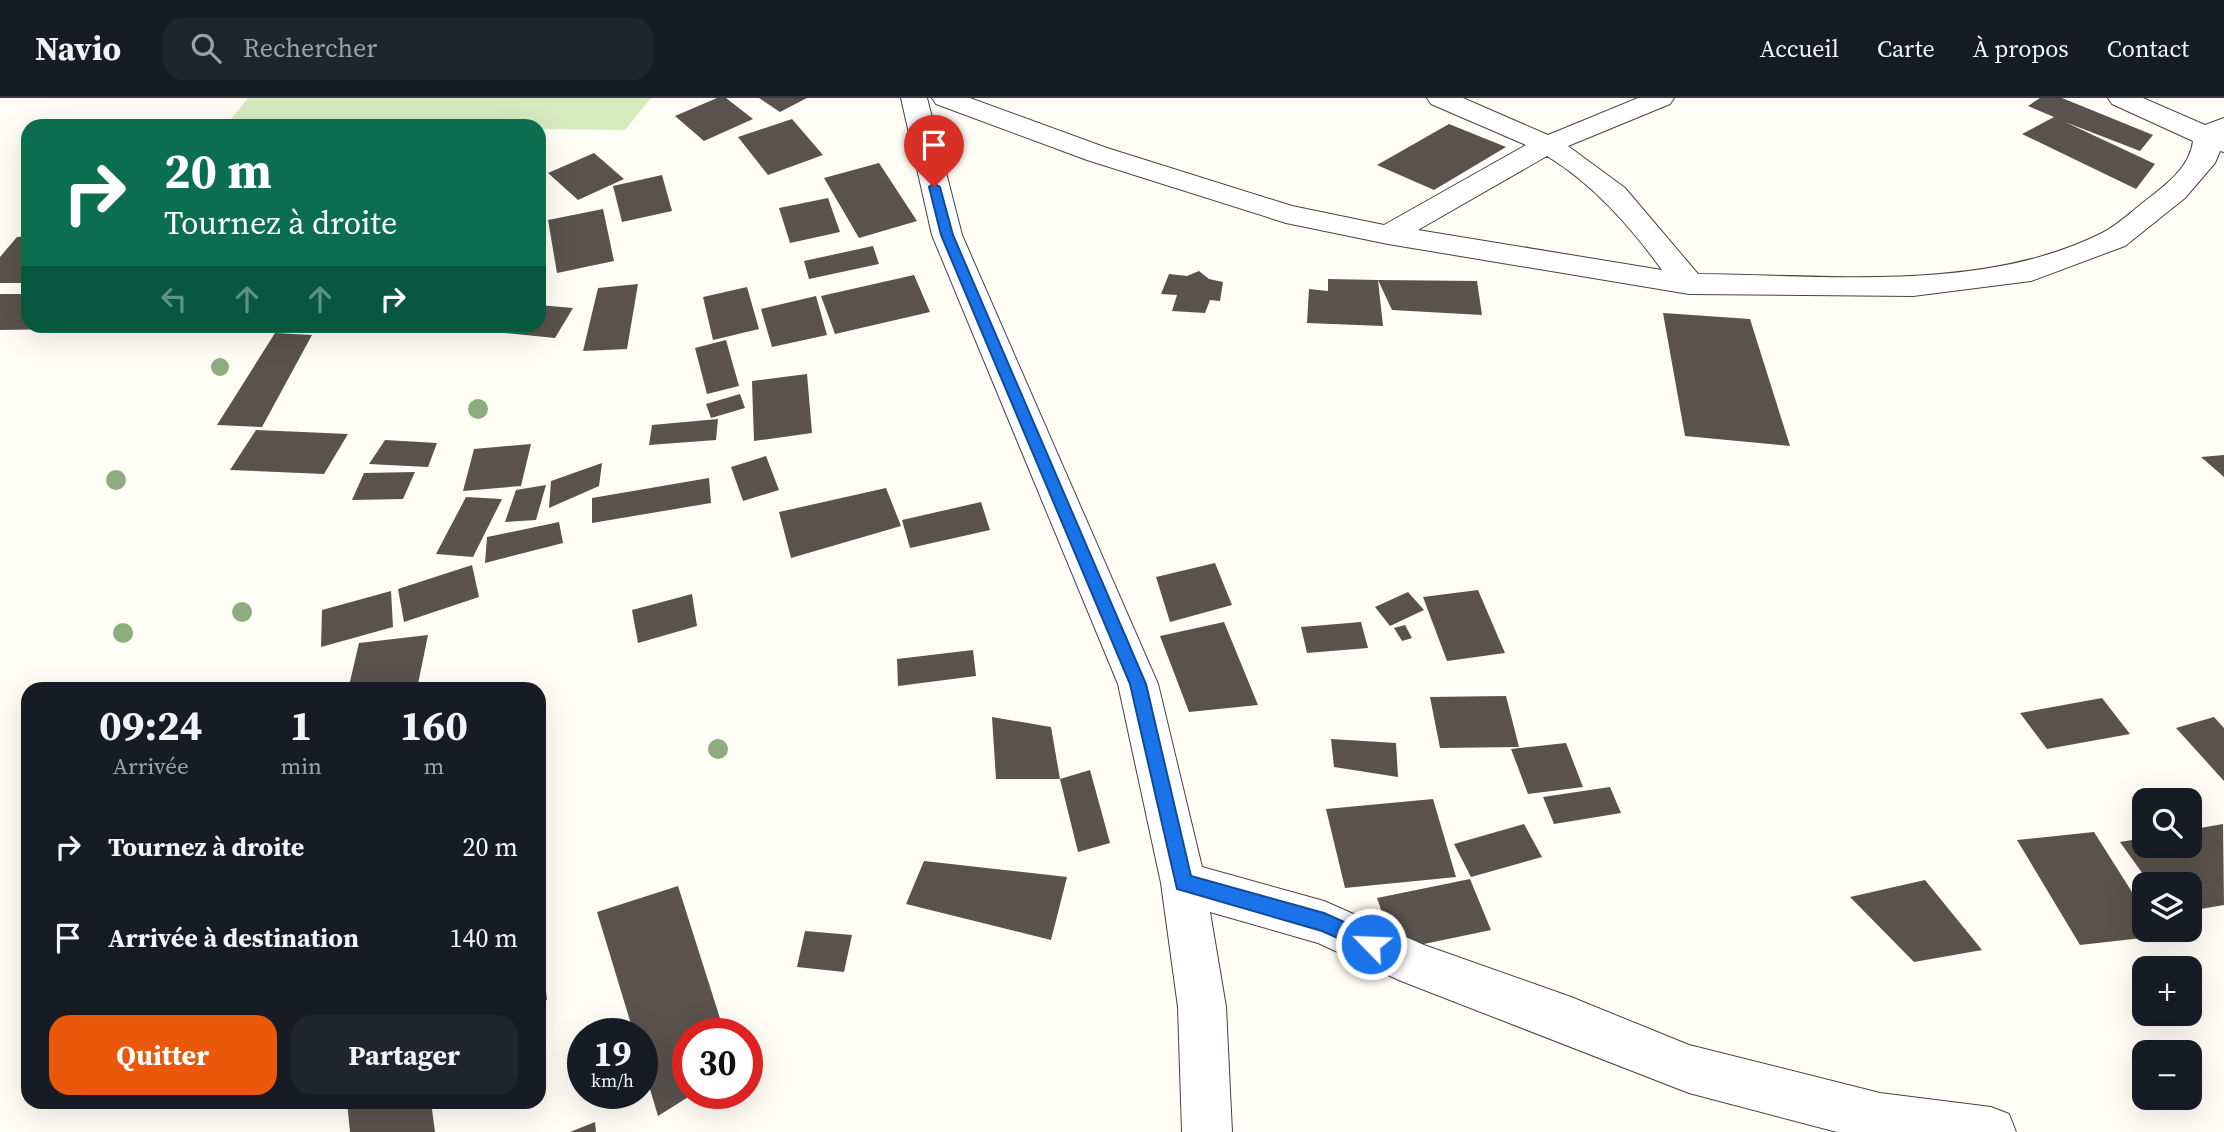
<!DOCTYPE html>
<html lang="fr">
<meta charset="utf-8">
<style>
body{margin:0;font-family:"Source Serif 4",serif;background:#20242c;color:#f1f3f6;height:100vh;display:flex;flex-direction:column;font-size:26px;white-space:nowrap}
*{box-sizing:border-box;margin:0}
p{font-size:23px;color:#9ea1a6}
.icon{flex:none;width:38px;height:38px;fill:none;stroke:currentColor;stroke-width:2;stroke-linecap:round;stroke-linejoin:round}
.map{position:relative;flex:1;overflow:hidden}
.details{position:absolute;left:21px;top:584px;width:525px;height:427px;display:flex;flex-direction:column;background:#171b24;border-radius:21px;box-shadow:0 7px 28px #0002}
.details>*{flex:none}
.hud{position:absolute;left:21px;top:21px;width:525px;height:214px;border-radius:21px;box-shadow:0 7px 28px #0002;background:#0b6e4f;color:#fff;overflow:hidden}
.tools{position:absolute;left:2132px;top:690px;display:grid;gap:14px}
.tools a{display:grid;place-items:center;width:70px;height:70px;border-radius:14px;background:#171b24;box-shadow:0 7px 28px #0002;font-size:35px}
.speed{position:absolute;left:567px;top:920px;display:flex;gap:14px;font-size:35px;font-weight:700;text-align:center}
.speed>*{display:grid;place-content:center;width:91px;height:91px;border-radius:50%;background:#171b24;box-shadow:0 7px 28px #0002;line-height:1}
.speed small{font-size:18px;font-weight:400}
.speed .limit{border:10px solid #d22;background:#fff;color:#111}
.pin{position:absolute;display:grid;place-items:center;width:60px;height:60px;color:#fff;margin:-72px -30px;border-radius:50% 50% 50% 0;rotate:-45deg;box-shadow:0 0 7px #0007}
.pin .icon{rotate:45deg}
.me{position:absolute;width:77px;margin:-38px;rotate:294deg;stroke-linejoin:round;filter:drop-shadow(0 0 5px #0008)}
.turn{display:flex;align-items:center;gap:24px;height:147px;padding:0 28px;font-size:32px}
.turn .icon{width:91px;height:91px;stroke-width:2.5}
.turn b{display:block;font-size:49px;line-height:60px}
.lanes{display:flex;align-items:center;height:66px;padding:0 28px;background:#0003;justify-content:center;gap:35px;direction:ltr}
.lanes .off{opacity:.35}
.eta{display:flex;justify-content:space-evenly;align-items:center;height:119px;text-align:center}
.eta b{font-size:42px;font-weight:700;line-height:49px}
.cta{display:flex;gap:14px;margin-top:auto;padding:14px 28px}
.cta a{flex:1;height:80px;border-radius:21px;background:#ea580c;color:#fff;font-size:28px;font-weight:700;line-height:80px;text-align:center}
.cta a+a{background:#20242c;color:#f1f3f6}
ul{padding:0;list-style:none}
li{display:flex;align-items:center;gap:21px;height:91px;padding:0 28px}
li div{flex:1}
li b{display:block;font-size:26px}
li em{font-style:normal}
header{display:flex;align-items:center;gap:42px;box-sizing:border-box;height:98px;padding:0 35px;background:#171b24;border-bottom:2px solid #363941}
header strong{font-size:33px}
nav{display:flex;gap:38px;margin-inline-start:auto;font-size:24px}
.search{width:490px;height:63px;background:#20242c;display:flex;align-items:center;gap:18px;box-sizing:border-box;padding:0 24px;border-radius:21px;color:#9ea1a6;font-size:26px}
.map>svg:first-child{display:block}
</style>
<header>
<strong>Navio</strong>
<div class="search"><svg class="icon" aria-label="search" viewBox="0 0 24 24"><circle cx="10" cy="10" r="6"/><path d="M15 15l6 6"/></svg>Rechercher</div>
<nav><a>Accueil</a><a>Carte</a><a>À propos</a><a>Contact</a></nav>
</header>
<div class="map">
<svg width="2224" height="1034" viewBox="0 0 2224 1034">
<rect width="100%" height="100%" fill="#fffdf5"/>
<path fill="#d5ebbd" d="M 248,0 L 651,0 L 625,32 L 539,31 L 539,28 L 225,28 Z"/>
<path fill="#5a524d" d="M 717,0 L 726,0 L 753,21 L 704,43 L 675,18 Z
M 759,0 L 807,0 L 780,14 Z
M 2040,0 L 2062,0 L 2153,37 L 2140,53 L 2065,24 L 2155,66 L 2136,91 L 2022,36 L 2054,19 L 2028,8 Z
M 792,21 L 823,57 L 768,77 L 738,39 Z
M 1449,26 L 1506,49 L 1434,92 L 1377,67 Z
M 594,55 L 624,81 L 578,102 L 548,75 Z
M 879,65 L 917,123 L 859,140 L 824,80 Z
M 662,77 L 672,113 L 622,124 L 613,88 Z
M 828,100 L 840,134 L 790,145 L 779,110 Z
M 603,111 L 614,163 L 557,175 L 548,122 Z
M 28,138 L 28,185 L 0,185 L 0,159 L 17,139 Z
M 873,148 L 879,166 L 809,181 L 804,163 Z
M 1199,173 L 1209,181 L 1223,184 L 1220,203 L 1210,202 L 1205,215 L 1172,213 L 1177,197 L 1161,196 L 1169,176 L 1187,178 Z
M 914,177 L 930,214 L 835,236 L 821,198 Z
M 1328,181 L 1378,182 L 1383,228 L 1307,225 L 1309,191 L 1328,193 Z
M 1378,182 L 1477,183 L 1482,217 L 1392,212 Z
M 638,186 L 627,251 L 583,253 L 598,190 Z
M 747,189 L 759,231 L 713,242 L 703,199 Z
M 0,196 L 28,196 L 28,228 L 59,228 L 57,231 L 0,232 Z
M 816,198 L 827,237 L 772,249 L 761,211 Z
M 539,207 L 573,210 L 555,240 L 464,231 L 466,228 L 539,228 Z
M 1663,215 L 1750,221 L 1790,348 L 1685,338 Z
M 275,235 L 312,237 L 262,329 L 217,327 Z
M 726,242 L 739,288 L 707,296 L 695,250 Z
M 807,276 L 812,335 L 754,343 L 752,283 Z
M 740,296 L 745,310 L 711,320 L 706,306 Z
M 718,321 L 716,342 L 649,347 L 652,327 Z
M 256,332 L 348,336 L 324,376 L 230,372 Z
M 385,342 L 437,345 L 428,369 L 369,366 Z
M 531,346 L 521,388 L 463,393 L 474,351 Z
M 2224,357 L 2224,379 L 2201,359 Z
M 766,358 L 779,392 L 743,403 L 731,369 Z
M 602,365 L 599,388 L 549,410 L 551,383 Z
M 415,374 L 403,401 L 352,402 L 364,375 Z
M 709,380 L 711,405 L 592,425 L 592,400 Z
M 546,387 L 536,422 L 505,424 L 516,392 Z
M 886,390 L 901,428 L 791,460 L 779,414 Z
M 466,399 L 502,401 L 473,459 L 436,456 Z
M 981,404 L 990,432 L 910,450 L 902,422 Z
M 559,424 L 563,445 L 485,465 L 487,439 Z
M 1215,465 L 1232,507 L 1170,524 L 1156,479 Z
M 472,467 L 479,499 L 404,524 L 398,491 Z
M 1478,492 L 1505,555 L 1447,563 L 1423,499 Z
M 391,493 L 393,529 L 321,549 L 322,512 Z
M 1408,494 L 1424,512 L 1390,528 L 1375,509 Z
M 692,496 L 697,528 L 638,545 L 632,512 Z
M 1224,524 L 1258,607 L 1189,614 L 1160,538 Z
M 1361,524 L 1368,550 L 1307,555 L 1301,529 Z
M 1405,527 L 1412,540 L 1402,543 L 1394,530 Z
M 428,537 L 418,586 L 348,592 L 359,545 Z
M 973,552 L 976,578 L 898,588 L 897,561 Z
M 1506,598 L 1519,649 L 1440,650 L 1430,599 Z
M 2102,600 L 2130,636 L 2047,651 L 2020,615 Z
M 992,619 L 1051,629 L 1060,681 L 996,681 Z
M 2214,619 L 2224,630 L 2224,683 L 2176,630 Z
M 1331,641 L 1396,645 L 1398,679 L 1334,669 Z
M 1566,645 L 1583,689 L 1528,696 L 1511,651 Z
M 1090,672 L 1110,745 L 1078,754 L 1060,681 Z
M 1610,689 L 1621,715 L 1554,726 L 1543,699 Z
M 1433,701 L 1456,779 L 1345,790 L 1326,711 Z
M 1524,726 L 1542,759 L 1471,779 L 1454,746 Z
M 2223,726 L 2224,807 L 2189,813 L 2189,786 L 2150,786 L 2120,744 L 2144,740 L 2144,747 L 2189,747 L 2189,732 Z
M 2094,734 L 2144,813 L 2144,831 L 2155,831 L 2160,838 L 2080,847 L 2017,742 Z
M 924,763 L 1067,779 L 1051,842 L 906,806 Z
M 1470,781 L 1491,832 L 1395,852 L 1377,800 Z
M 1925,782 L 1982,852 L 1914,864 L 1850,799 Z
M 678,788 L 725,936 L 688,936 L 688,996 L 693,996 L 658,1018 L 642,964 L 642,936 L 634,936 L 597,814 Z
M 805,833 L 852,837 L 844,874 L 797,869 Z
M 542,858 L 547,902 L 539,905 L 539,859 Z
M 347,1004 L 431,1004 L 435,1034 L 350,1034 Z
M 595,1024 L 596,1034 L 570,1034 Z"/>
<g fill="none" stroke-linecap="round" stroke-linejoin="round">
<g stroke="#444" stroke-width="2">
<path id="street" d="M 901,0 L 927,0 L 962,137 L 1158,586 L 1202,769 L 1324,803 L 1424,847 L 1571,899 L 1689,947 L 1880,995 L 1991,1009 L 2009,1016 L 2016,1034 L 1837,1034 L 1689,995 L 1401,883 L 1318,845 L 1210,814 L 1226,909 L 1232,1034 L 1182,1034 L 1178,909 L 1161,785 L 1118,586 L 932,137 Z
M 932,0 L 970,0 L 1107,50 L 1292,108 L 1384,127 L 1526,47 L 1431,6 L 1427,0 L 1463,0 L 1548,37 L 1638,0 L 1674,0 L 1670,6 L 1568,48 L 1625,90 L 1698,176 C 1827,177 1983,195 2102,135 C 2118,127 2132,113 2145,103 C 2166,87 2190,69 2193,43 L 2112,6 L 2108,0 L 2143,0 L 2205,27 L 2224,20 L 2224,54 L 2220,53 L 2215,65 L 2185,100 L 2125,148 L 2031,183 L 1913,198 L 1689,196 L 1388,146 L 1286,125 L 1087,62 L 936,6 ZM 1547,58 C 1594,87 1630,128 1662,172 L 1418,132 Z"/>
</g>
<use href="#street" fill="#fff" fill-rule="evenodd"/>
</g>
<g fill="#8dad7f">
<circle cx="220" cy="269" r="9"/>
<circle cx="478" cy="311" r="10"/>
<circle cx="116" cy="382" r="10"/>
<circle cx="242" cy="514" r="10"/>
<circle cx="123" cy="535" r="10"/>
<circle cx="718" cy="651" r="10"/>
</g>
<path fill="#1a73e8" stroke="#114b97" stroke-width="2" d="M 934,85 L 940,89 L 953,137 L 1146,586 L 1191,778 L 1324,815 L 1378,839 L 1380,846 L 1378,852 L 1371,855 L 1322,833 L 1177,791 L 1130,586 L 941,137 L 929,89 Z"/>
</svg>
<div class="tools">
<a><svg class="icon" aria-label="search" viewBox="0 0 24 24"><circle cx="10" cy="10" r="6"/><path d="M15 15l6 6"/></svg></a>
<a><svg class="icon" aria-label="layers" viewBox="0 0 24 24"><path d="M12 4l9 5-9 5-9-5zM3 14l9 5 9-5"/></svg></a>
<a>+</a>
<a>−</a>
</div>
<div class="speed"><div>19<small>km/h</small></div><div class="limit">30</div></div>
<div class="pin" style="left:934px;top:89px;background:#d93025"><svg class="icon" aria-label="arrive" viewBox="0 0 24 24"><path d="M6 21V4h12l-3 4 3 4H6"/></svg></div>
<svg class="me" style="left:1371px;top:846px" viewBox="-20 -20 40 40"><circle r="17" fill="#1a73e8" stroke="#fff" stroke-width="3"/><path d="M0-11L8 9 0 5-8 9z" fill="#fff"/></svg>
<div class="hud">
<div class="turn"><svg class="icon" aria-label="right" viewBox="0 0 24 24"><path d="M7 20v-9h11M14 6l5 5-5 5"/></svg><div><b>20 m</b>Tournez à droite</div></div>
<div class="lanes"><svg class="icon off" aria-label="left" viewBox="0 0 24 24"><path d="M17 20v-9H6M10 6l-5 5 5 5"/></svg><svg class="icon off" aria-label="ahead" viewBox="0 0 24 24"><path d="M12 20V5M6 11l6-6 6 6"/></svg><svg class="icon off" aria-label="ahead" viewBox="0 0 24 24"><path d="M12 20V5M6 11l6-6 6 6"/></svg><svg class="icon" aria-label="right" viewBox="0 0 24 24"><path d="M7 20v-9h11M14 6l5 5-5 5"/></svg></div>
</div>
<section class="details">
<div class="eta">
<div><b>09:24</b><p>Arrivée</p></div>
<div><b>1</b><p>min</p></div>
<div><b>160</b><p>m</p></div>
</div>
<ul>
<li><svg class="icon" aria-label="right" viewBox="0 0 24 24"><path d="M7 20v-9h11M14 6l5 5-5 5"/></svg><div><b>Tournez à droite</b></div><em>20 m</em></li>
<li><svg class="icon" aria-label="arrive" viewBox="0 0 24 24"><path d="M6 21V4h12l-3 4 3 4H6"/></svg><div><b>Arrivée à destination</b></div><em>140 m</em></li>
</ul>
<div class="cta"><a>Quitter</a><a>Partager</a></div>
</section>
</div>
